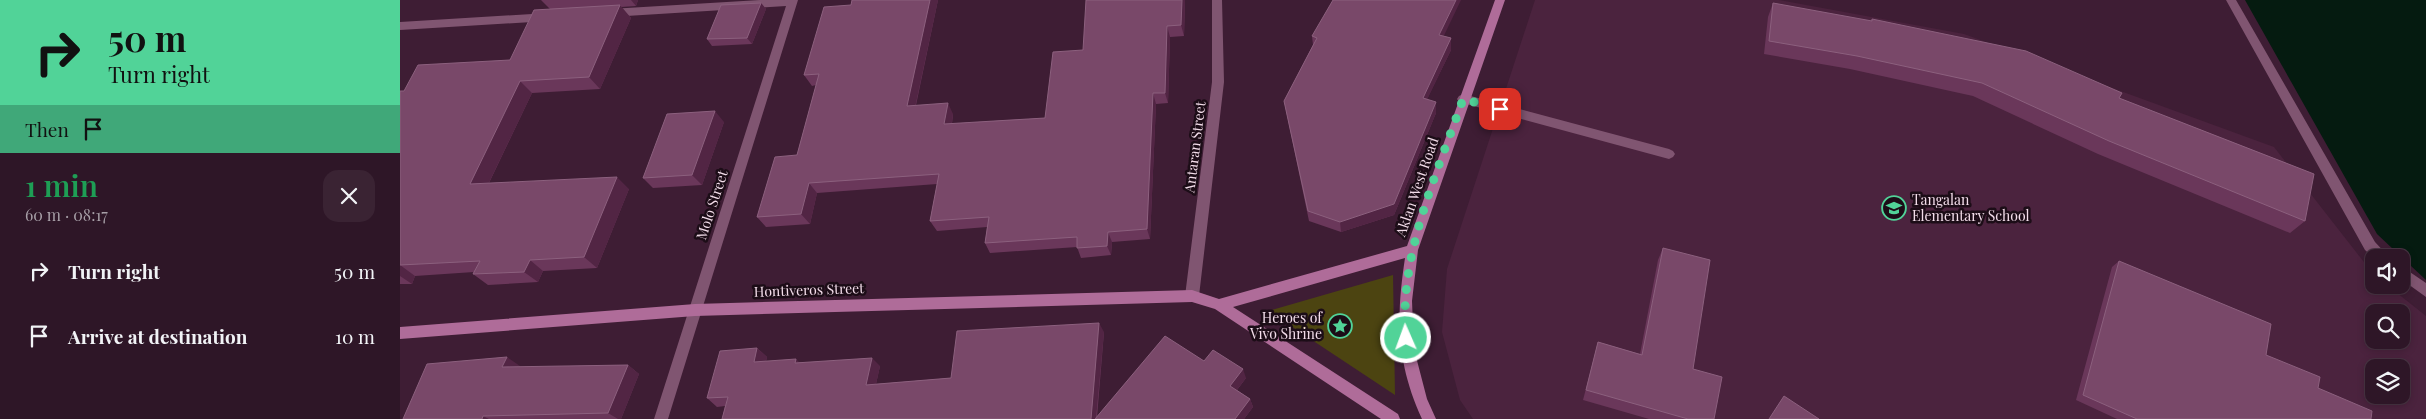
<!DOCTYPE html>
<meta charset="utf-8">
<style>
body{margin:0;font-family:"Playfair Display",serif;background:#3a2333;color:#f1f3f6;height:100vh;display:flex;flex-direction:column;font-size:19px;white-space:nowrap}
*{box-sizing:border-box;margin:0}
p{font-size:16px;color:#a79fa7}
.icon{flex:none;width:28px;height:28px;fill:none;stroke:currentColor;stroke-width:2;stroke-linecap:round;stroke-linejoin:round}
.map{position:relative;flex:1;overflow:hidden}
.details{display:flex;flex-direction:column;background:#2e1627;width:400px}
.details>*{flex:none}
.guide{background:#51d398;color:#111;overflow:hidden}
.fabs{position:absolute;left:1965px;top:249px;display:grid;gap:10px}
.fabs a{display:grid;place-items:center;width:45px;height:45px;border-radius:10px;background:#2e1627;box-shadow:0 2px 8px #0003,0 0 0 1px #493544;font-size:25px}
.pin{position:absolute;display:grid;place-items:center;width:42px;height:42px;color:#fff;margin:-21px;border-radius:10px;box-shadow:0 2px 8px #0006}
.me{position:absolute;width:55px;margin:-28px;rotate:358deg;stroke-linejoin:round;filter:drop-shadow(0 0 4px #0008)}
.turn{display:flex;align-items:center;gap:18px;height:105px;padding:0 25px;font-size:22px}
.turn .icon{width:65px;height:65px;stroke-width:2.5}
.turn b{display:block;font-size:35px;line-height:42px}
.then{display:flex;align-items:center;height:48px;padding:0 25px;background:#0003;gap:10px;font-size:19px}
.round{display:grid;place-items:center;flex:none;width:52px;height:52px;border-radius:15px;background:#3a2333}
.headline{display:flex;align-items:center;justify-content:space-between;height:85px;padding:0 25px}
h1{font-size:30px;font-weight:600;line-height:38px;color:#1e9e55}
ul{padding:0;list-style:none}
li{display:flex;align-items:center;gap:15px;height:65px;padding:0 25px}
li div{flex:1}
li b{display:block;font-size:19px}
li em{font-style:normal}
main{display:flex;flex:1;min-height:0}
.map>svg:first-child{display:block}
</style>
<main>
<section class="details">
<div class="guide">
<div class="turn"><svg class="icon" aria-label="right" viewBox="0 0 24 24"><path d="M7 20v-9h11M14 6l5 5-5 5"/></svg><div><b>50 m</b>Turn right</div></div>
<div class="then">Then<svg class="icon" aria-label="arrive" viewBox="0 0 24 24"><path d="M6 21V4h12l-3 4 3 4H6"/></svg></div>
</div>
<div class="headline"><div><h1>1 min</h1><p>60 m · 08:17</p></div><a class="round"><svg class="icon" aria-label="close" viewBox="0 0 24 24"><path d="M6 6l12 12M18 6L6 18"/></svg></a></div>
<ul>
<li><svg class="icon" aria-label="right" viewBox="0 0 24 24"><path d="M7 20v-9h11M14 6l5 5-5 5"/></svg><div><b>Turn right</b></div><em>50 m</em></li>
<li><svg class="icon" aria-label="arrive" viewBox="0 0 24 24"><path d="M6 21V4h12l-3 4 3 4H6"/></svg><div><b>Arrive at destination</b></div><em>10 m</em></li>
</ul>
</section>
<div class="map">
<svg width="2026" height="419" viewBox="0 0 2026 419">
<rect width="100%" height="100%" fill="#3e1d34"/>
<path fill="#4b233e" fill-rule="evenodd" d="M 1135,0 L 1379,0 L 1564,34 L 1874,147 L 1974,275 L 1974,285 L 1987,285 L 2026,316 L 2026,419 L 1073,419 L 1060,400 L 1042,332 L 1047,269 ZM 1974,312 L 2001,312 L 2001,340 L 1974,340 ZM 1974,368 L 2001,368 L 2001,395 L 1974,395 Z"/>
<path fill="#4c4411" d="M 993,275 L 995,395 L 868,311 Z"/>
<path fill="#051b10" d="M 1845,0 L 2026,0 L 2026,280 L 1977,234 Z"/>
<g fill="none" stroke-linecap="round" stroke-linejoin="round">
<path fill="#805571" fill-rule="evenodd" d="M 1063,94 L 1269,149 L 1273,151 L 1275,154 L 1273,157 L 1269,159 L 1059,102 L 1057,99 L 1059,96 Z"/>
<path fill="#805571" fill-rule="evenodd" d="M 360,0 L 398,0 L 268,419 L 254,419 L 386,6 L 210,17 L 205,13 L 210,9 Z
M 812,0 L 822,0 L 824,82 L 799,296 L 797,300 L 792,302 L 787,300 L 785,296 L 812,82 Z
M 1826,0 L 1836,0 L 1975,242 L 1990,258 L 1974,258 L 1965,250 Z
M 148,13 L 154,17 L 148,21 L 0,30 L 0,22 Z
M 2001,266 L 2026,283 L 2026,297 L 2001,279 Z"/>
<path fill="#af6c99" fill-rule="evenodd" d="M 1095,0 L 1105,0 L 1018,250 L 1012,301 L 1014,349 L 1027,399 L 1036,419 L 1022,419 C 996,362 996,318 1005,258 L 833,307 L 998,414 L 1000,419 L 981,419 L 815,309 L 792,302 L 295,316 L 0,339 L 0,327 L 295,304 L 792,290 L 819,299 L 1007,246 Z"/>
</g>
<path fill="#6a375a" d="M 141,0 L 238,0 L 236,6 L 221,7 L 231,18 L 200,89 L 132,93 L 89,183 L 229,189 L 197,268 L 143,271 L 138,282 L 88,285 L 73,274 L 74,272 L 15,276 L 12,284 L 0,284 L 0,91 L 4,91 L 110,60 L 150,9 Z
M 452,0 L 538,0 L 516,105 L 553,114 L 552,124 L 645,118 L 683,50 L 785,0 L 784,36 L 770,37 L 768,103 L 756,104 L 750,239 L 712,242 L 711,255 L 681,258 L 677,247 L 590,253 L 585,243 L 587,227 L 537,231 L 530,221 L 537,184 L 417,193 L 410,224 L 366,227 L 357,217 L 397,155 L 416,85 L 412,86 L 404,75 L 451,5 Z
M 361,3 L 366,9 L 352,44 L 312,46 L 307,39 Z
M 1373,3 L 1471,21 L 1472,19 L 1719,98 L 1905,221 L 1890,233 L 1698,154 L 1573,96 L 1450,69 L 1364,54 L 1368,17 Z
M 912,36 L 1044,36 L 1051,38 L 1051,50 L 1027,99 L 1036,113 L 994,215 L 941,232 L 909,221 L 884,101 L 913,45 Z
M 324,122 L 302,185 L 253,188 L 243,178 Z
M 1263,248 L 1293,369 L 1314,419 L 1249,419 L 1183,400 L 1198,342 L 1240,354 L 1258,260 Z
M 1719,261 L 1918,388 L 1971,419 L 1717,419 L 1676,400 L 1712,267 Z
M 704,332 L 697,417 L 804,361 L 846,378 L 837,390 L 850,399 L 853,407 L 844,419 L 322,419 L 325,406 L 317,407 L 307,398 L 357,348 L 367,357 L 366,361 L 480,366 L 476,384 L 551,378 Z
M 228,365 L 239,374 L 221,419 L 3,419 L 120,366 L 119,367 Z"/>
<path fill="#522544" d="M 231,0 L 238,0 L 236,6 Z
M 530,0 L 538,0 L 513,117 L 507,106 Z
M 782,0 L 785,0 L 784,36 L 781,25 Z
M 1056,0 L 1061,0 L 1039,46 L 1039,35 Z
M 361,3 L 366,9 L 352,44 L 347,38 Z
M 220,5 L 231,18 L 200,89 L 189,77 Z
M 767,26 L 770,37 L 768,103 L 765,93 Z
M 1051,38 L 1051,50 L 1022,110 L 1023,98 Z
M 120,81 L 132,93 L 83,195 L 70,184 Z
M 753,93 L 756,104 L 750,239 L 747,229 Z
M 1036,102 L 1036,113 L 994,215 L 941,232 L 940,222 Z
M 548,103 L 553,114 L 550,135 L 544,124 Z
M 315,111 L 324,122 L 302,185 L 292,175 Z
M 217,177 L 229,189 L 197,268 L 184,257 Z
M 409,183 L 417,193 L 410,224 L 401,214 Z
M 708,232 L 712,242 L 711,255 L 707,246 Z
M 130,260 L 143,271 L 138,282 L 124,272 Z
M 0,265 L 15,276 L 12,284 L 0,276 Z
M 699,323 L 704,332 L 696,419 L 691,419 Z
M 357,348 L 367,357 L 364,371 L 354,362 Z
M 107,357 L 120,366 L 116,376 L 102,367 Z
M 472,358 L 480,366 L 474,393 L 466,385 Z
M 396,359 L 405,368 L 395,363 Z
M 228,365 L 239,374 L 221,419 L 218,419 L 208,413 Z
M 843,369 L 846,378 L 833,395 L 830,386 Z
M 850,399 L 853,407 L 844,419 L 835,419 Z
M 83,416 L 89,419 L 82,419 Z"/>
<path fill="#794869" stroke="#8c607e" d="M 452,0 L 530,0 L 507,106 L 548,103 L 544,124 L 645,118 L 653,52 L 683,50 L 686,0 L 782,0 L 781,25 L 767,26 L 765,93 L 753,93 L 747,229 L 708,232 L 707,246 L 677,248 L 677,237 L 585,243 L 589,217 L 530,221 L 539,174 L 409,183 L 401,214 L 357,217 L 375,157 L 397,155 L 419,74 L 404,75 L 424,7 L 451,5 Z
M 933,0 L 1056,0 L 1039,35 L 1051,38 L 1023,98 L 1036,102 L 994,204 L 940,222 L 908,211 L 884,101 L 917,38 L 912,36 Z
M 361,3 L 347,38 L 307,39 L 321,5 Z
M 1373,3 L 1472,21 L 1472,19 L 1626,51 L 1722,93 L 1719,98 L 1914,174 L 1905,221 L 1709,141 L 1582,83 L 1457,56 L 1369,41 Z
M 220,5 L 189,77 L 120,81 L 70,184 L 217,177 L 184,257 L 130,260 L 124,272 L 73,274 L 80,261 L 0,265 L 0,91 L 4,91 L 18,65 L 110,60 L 134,10 Z
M 315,111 L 292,175 L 243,178 L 267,114 Z
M 1263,248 L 1310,260 L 1293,369 L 1322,377 L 1314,419 L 1288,419 L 1186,390 L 1198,342 L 1242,355 Z
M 1719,261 L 1871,324 L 1866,355 L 1920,377 L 1918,388 L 1972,411 L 1971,419 L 1737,419 L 1683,395 Z
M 699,323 L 691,419 L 322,419 L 328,397 L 307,398 L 320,351 L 357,348 L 354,362 L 396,359 L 395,363 L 472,358 L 466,385 L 551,378 L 557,331 Z
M 765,336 L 804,361 L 813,350 L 843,369 L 830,386 L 850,399 L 835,419 L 695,419 Z
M 107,357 L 102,367 L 228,365 L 208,413 L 83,416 L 82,419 L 3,419 L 27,364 Z
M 1384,396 L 1419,419 L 1369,419 Z"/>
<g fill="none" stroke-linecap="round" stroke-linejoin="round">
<path stroke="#51d398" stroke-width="9" stroke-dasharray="0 16.2" d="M 1006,338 C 998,257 1037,174 1063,99 L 1100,109"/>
</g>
<defs>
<g id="school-ring" transform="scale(1.25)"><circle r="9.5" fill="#1c0d17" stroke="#51d398" stroke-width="1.5"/><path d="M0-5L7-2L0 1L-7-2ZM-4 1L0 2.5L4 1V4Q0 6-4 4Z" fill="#51d398"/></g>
<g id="sight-ring" transform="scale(1.25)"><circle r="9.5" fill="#1c0d17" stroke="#51d398" stroke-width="1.5"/><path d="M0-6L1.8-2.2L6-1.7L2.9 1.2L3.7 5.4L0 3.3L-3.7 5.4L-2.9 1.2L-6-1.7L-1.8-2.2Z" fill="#51d398"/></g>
</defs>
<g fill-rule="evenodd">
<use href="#school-ring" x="1494" y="208"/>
<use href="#sight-ring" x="940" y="326"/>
</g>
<g text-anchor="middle" stroke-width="5" stroke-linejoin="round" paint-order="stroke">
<g font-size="14" fill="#f3ddea" stroke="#1c0d17">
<text transform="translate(795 147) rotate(-83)" y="5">Antaran Street</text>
<text transform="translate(1017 187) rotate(-71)" y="5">Aklan West Road</text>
<text transform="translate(312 205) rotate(-72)" y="5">Molo Street</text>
<text transform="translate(409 290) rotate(-2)" y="5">Hontiveros Street</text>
</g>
<g font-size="14" fill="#f3ddea" stroke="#1c0d17" text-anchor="start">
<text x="1512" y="205">Tangalan<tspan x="1512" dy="16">Elementary School</tspan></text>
<text x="922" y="323" text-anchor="end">Heroes of<tspan x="922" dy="16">Vivo Shrine</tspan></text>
</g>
</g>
</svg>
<div class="fabs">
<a><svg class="icon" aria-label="sound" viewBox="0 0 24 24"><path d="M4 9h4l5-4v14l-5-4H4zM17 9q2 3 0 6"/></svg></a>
<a><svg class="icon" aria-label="search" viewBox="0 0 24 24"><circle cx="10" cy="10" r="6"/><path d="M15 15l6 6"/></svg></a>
<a><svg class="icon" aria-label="layers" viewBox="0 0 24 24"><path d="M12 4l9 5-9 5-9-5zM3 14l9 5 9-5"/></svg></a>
</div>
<div class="pin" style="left:1100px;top:109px;background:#d93025"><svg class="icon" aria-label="arrive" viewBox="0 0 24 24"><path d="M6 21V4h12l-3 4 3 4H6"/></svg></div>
<svg class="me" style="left:1006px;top:338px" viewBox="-20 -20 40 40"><circle r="17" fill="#51d398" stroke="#fff" stroke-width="3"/><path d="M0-11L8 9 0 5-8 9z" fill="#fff"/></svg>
</div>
</main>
